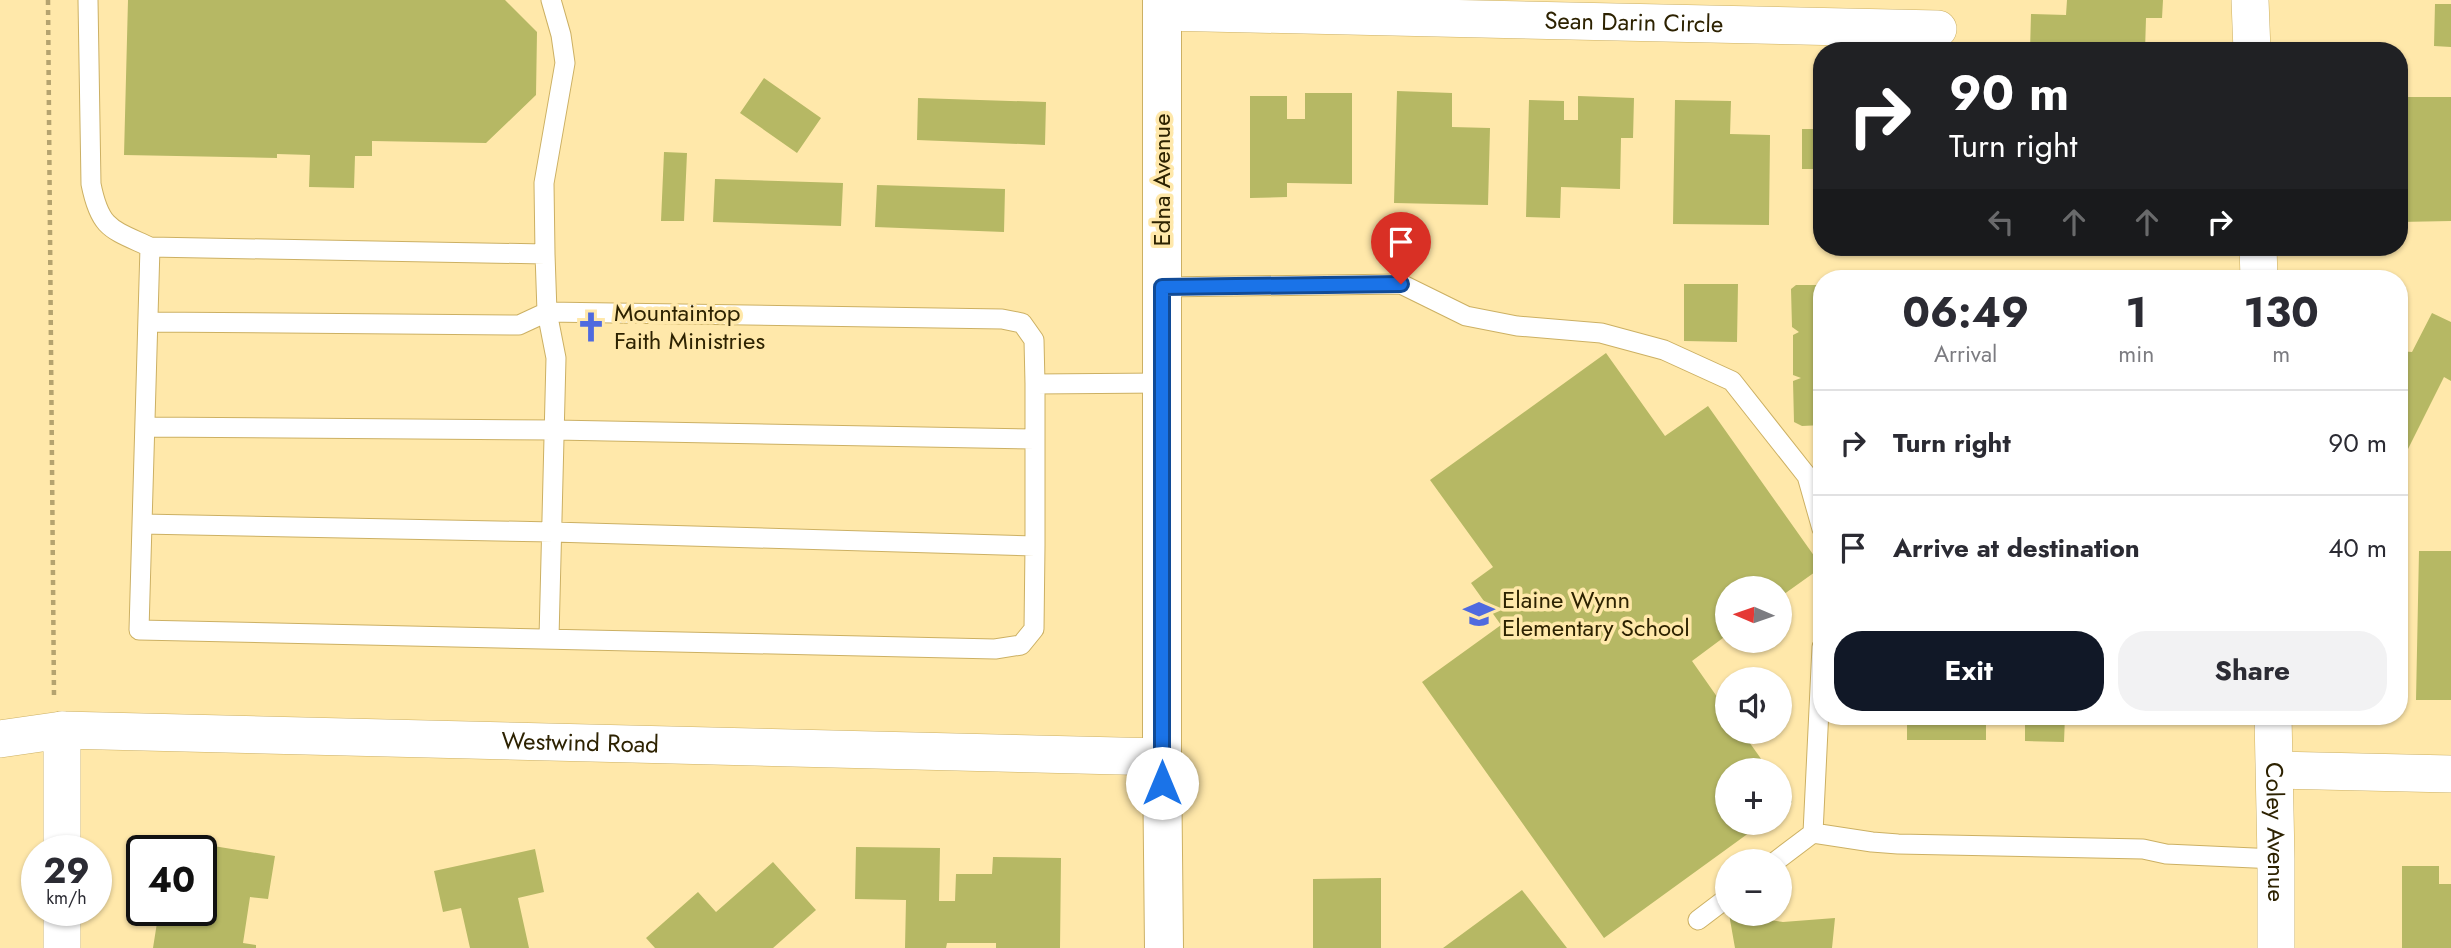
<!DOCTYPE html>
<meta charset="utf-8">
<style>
body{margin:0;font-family:Jost,sans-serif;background:#f2f2f3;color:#2b2b33;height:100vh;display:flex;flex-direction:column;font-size:26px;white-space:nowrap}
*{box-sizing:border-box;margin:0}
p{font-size:23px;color:#7c7c81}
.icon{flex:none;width:38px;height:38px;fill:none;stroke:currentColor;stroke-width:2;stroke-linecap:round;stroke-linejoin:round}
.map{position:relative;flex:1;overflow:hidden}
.side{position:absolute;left:1813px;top:270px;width:595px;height:455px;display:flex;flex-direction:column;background:#fff;border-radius:28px;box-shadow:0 2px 5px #0004}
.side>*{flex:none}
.guide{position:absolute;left:1813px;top:42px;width:595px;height:214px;border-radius:28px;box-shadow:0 2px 5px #0004;background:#202124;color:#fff;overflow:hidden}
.needle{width:46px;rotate:272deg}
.fabs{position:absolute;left:1715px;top:576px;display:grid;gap:14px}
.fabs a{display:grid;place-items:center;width:77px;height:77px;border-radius:50%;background:#fff;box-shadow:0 2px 5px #0004;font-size:35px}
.speed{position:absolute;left:21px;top:835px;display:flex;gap:14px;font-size:35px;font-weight:700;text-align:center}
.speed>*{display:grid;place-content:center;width:91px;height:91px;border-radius:50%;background:#fff;box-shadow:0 2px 5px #0004;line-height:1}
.speed small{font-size:18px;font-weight:400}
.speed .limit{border:4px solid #111;border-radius:10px;background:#fff;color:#111}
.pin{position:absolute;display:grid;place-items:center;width:60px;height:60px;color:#fff;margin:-72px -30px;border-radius:50% 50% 50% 0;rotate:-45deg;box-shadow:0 0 7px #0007}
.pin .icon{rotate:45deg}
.me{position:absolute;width:77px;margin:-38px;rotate:0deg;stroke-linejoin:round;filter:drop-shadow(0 0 5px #0008)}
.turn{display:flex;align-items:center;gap:24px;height:147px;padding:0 21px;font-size:32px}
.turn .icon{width:91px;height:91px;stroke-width:2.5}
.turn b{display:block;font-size:49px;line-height:60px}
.lanes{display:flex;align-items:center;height:66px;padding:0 21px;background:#0003;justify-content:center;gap:35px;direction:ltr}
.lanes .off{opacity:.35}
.eta{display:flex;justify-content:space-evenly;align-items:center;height:119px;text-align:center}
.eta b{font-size:42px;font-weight:700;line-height:49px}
.action{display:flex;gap:14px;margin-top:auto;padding:14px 21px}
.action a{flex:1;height:80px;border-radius:28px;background:#111827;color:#fff;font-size:28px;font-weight:700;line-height:80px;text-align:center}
.action a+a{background:#f2f2f3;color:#2b2b33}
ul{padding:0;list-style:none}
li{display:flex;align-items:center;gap:21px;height:105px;padding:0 21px;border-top:2px solid #e1e1e2}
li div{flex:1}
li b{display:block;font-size:26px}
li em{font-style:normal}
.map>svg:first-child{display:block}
</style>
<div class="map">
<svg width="2451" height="948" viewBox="0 0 2451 948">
<rect width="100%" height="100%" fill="#ffe8aa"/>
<path fill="#b6b864" d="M 128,0 L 505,0 L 537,32 L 536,95 L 486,143 L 372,141 L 372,156 L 355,156 L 354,188 L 309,187 L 310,155 L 277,154 L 277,158 L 124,155 Z
M 2067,0 L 2163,0 L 2162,18 L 2146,18 L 2145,51 L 2030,51 L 2031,14 L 2066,15 Z
M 2435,4 L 2451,4 L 2451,47 L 2434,46 Z
M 764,78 L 821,118 L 797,153 L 740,113 Z
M 1397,91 L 1452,93 L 1452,127 L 1490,128 L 1488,205 L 1394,203 Z
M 1305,93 L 1352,93 L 1352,184 L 1287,183 L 1287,197 L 1250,198 L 1250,96 L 1287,96 L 1287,119 L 1305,119 Z
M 1578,96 L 1634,98 L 1633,138 L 1621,138 L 1620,189 L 1561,187 L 1560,218 L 1526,217 L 1529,100 L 1564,101 L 1564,120 L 1578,120 Z
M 2399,97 L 2451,97 L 2451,221 L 2399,222 Z
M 918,98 L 1046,102 L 1045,145 L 917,140 Z
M 1675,100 L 1731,101 L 1730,134 L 1770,135 L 1769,225 L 1673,224 Z
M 1802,129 L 1822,129 L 1822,222 L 1813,222 L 1813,169 L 1802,169 Z
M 664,152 L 687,153 L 684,221 L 661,221 Z
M 715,179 L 843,183 L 841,226 L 713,222 Z
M 877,185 L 1005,189 L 1004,232 L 875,227 Z
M 2033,247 L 2052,247 L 2044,256 Z
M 1684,284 L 1738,284 L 1737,342 L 1684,341 Z
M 1796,285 L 1822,285 L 1822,425 L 1802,426 L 1794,422 L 1793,381 L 1801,378 L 1793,375 L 1793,335 L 1799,332 L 1792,327 L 1791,289 Z
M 2432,313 L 2451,322 L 2451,381 L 2444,377 L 2408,449 L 2399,445 L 2399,351 L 2412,352 Z
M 1606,353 L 1665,436 L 1708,406 L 1822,567 L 1780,597 L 1780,588 L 1727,588 L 1727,635 L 1692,661 L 1727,711 L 1727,732 L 1742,732 L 1769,770 L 1727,770 L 1727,822 L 1764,822 L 1604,938 L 1422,682 L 1501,625 L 1471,583 L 1493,567 L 1430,480 Z
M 2419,551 L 2451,551 L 2451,700 L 2416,700 Z
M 1907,716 L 1986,716 L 1986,740 L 1907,740 Z
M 2025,716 L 2065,716 L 2064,742 L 2025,741 Z
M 1780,785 L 1792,802 L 1780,811 Z
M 171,839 L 275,856 L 268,899 L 250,897 L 243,943 L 256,945 L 256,948 L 153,948 L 159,910 L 201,910 L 201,850 L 169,850 Z
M 856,847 L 940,848 L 939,901 L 955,901 L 956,874 L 992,874 L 993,857 L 1061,858 L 1060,948 L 996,948 L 996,943 L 947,943 L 946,948 L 905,948 L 906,900 L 855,899 Z
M 535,849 L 544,892 L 518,898 L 529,948 L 470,948 L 461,908 L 443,912 L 434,871 Z
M 773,862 L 816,910 L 773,948 L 655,948 L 646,938 L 698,892 L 716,912 Z
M 2402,866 L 2439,866 L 2439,884 L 2451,884 L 2451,948 L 2402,948 Z
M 1381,878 L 1381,948 L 1313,948 L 1313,879 Z
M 1522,890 L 1567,948 L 1443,948 Z
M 1729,914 L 1783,922 L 1835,918 L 1832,948 L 1735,948 Z"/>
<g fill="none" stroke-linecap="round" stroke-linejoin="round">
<g stroke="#ccb063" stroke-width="21">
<path id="lane" d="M 88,0 L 91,184 C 100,229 111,229 150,247 L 545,254 L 547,312 L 1002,319 L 1022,323 L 1034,340 L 1035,384
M 545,254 L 544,183 L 565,63 L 561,35 L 551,0
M 1162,287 L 1401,284 L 1466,316 L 1517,326 L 1601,333 L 1664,350 L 1732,381 L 1807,476 L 1822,529
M 148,322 L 519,325 L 547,312 L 556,358 L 549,638
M 145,427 L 555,430 L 1035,439
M 142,524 L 150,247
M 1035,546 L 1034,629 L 1021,645 L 995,649 L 139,630 L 142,524 L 553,532 L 1035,546 L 1035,384 L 1162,383
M 1813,833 L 1872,842 L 1898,844 L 2143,849 L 2166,854 L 2276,859
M 1776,861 L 1813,833 L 1822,647
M 1698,920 L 1727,898"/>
</g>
<g stroke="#ccb063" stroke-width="38">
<g id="street">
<path d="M 2250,0 L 2252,51"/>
<path id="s1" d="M 1162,12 L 1938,29"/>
<path d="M 2258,247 L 2259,278"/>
<path id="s2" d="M 2273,716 L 2276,859 L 2276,948"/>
<path id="s3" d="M 0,739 L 62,730 L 1162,757"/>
<path d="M 2275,770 L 2451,774"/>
<path d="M 62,850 L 62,730"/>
<path d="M 62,948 L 62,910"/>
</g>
</g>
<g stroke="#ccb063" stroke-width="40">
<path id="secondary" d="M 1162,0 L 1162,757 L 1164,948"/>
</g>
<path stroke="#b5a36f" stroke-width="4.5" stroke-dasharray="5 5" stroke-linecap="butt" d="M 48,0 L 54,696"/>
<use href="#lane" stroke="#fff" stroke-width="19"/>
<use href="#street" stroke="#fff" stroke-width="37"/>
<use href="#secondary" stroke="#fff" stroke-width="38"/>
</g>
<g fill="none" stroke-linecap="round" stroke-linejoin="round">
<g stroke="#114b97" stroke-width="18">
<path id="route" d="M 1162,783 L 1162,287 L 1401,284"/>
</g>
<use href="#route" stroke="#1a73e8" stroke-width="12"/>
</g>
<defs>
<g id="church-bare" transform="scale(2.415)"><path d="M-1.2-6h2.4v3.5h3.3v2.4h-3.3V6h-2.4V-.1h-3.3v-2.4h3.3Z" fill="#4f6adf" stroke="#ffe8aa" stroke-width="2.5" paint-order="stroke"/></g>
<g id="school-bare" transform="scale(2.415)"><path d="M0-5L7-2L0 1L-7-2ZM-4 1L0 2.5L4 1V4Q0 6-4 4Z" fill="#4f6adf" stroke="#ffe8aa" stroke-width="2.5" paint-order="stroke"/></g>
</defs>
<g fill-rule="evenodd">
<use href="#church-bare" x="591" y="327"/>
<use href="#school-bare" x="1479" y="614"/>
</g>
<g text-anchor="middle" stroke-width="7" stroke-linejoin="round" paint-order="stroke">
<g font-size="24" fill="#2d2201" stroke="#ffe8aa">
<text dy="8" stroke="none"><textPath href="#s1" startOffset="472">Sean Darin Circle</textPath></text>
<text transform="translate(1162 180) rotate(-90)" y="8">Edna Avenue</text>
<text dy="8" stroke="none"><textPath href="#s3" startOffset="581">Westwind Road</textPath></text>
<text dy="8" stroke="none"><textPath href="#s2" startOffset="116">Coley Avenue</textPath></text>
</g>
<g font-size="24" fill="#2d2201" stroke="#ffe8aa" text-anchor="start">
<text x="614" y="321">Mountaintop<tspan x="614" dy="28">Faith Ministries</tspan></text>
<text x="1502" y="608">Elaine Wynn<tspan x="1502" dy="28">Elementary School</tspan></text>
</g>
</g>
</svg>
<div class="fabs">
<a><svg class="needle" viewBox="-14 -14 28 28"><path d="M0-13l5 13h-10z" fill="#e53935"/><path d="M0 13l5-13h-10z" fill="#7c7c81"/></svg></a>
<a><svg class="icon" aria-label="sound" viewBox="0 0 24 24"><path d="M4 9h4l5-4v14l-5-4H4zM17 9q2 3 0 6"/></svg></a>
<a>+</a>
<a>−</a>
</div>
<div class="speed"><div>29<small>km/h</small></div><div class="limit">40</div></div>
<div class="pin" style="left:1401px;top:284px;background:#d93025"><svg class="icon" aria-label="arrive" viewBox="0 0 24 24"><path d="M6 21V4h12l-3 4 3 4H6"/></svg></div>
<svg class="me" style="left:1162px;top:783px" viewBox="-20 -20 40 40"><circle r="19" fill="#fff"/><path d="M0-13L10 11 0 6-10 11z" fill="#1a73e8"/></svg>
<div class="guide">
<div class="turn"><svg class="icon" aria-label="right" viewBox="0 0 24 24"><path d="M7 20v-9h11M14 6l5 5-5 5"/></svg><div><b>90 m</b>Turn right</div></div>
<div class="lanes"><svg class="icon off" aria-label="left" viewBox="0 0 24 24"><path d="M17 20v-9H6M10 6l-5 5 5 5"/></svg><svg class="icon off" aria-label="ahead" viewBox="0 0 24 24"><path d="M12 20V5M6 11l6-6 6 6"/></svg><svg class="icon off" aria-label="ahead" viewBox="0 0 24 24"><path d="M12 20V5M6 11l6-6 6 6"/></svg><svg class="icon" aria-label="right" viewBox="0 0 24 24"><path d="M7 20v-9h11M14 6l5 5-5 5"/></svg></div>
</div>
<section class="side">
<div class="eta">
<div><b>06:49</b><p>Arrival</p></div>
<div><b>1</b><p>min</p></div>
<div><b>130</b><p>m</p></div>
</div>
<ul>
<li><svg class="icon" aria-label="right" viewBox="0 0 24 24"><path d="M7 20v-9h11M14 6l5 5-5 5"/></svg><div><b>Turn right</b></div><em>90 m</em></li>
<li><svg class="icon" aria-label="arrive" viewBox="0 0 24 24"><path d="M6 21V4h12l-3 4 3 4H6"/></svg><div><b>Arrive at destination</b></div><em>40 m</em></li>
</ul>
<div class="action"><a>Exit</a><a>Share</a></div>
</section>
</div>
